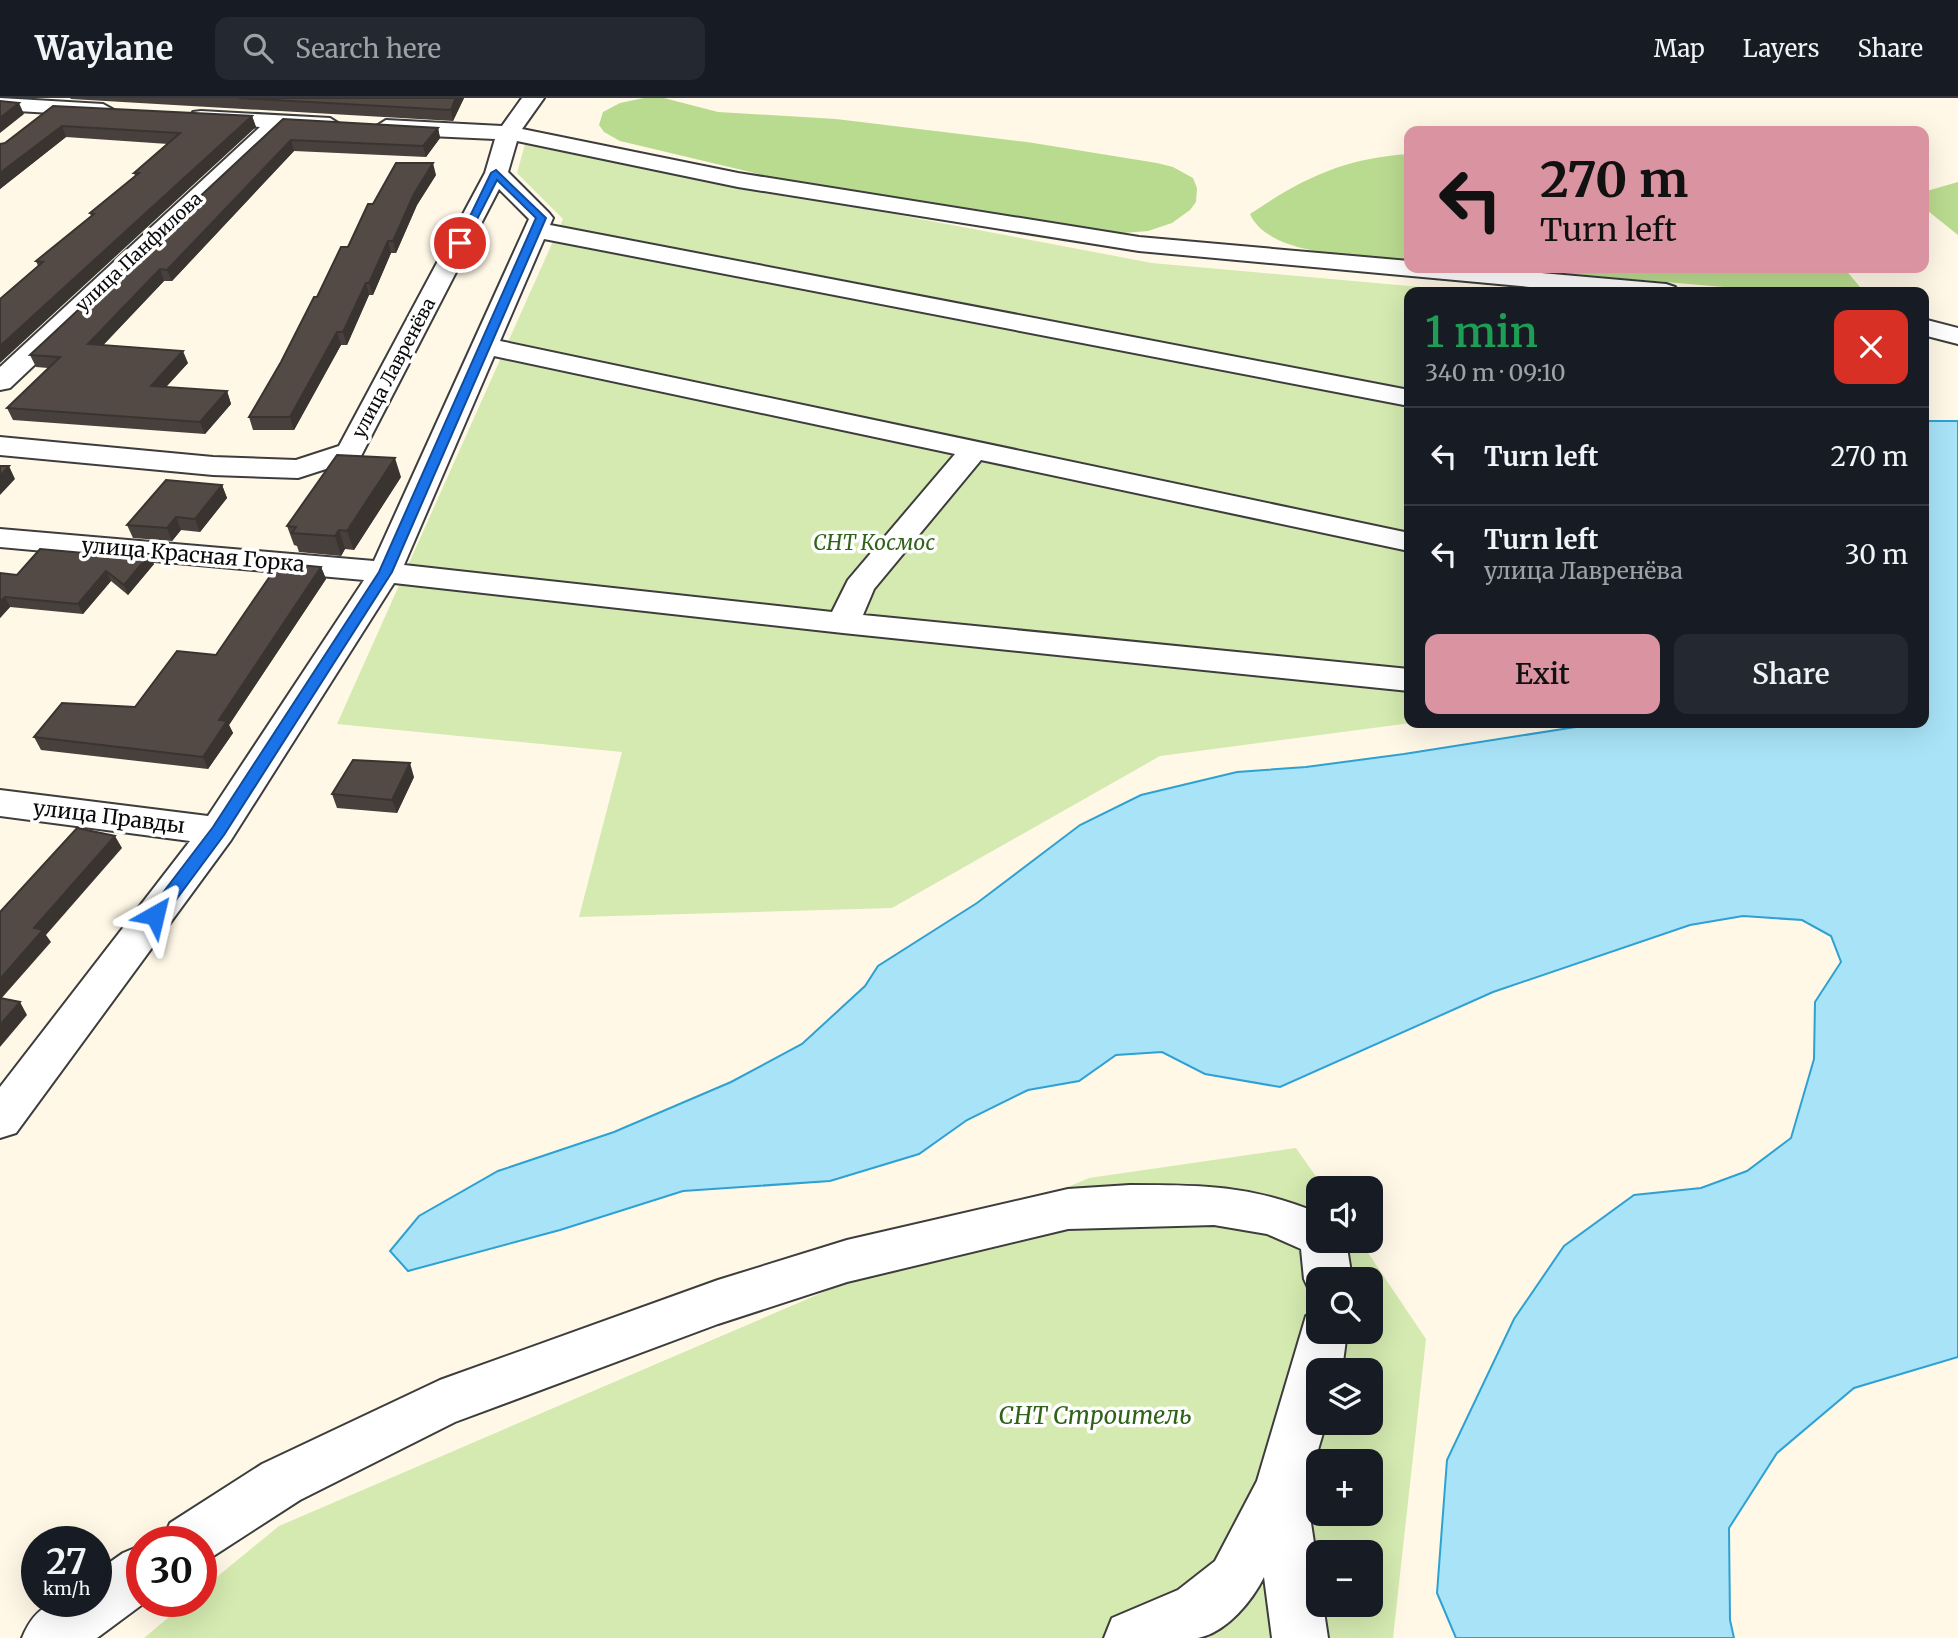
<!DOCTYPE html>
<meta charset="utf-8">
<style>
body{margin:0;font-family:Merriweather,serif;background:#242831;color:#f1f3f6;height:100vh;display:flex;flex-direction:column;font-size:26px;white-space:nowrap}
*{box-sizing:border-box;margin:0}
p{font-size:23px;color:#9ea1a6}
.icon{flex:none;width:38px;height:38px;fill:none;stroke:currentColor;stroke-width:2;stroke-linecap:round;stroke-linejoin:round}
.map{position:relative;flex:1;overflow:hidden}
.drawer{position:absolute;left:1404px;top:189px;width:525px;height:441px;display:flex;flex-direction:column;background:#171b24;border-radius:14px;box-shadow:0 7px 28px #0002}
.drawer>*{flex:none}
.top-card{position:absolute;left:1404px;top:28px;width:525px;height:147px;border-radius:14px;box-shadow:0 7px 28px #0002;background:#da93a0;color:#111;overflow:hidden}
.buttons{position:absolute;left:1306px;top:1078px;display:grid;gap:14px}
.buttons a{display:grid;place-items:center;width:77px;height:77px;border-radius:14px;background:#171b24;box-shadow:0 7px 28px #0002;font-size:35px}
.speed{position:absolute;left:21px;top:1428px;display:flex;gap:14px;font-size:35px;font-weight:700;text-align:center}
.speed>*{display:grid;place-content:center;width:91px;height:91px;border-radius:50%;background:#171b24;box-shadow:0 7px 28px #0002;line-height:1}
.speed small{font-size:18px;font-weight:400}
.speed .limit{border:10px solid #d22;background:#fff;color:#111}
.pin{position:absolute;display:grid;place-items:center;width:60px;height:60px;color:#fff;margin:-30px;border:4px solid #fff;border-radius:50%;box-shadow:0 2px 7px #0007}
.me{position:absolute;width:77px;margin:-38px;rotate:37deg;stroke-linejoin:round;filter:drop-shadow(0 0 5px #0008)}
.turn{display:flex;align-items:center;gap:24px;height:147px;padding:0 21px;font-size:32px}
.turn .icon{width:91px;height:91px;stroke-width:2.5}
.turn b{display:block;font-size:49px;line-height:60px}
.round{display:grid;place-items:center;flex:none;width:74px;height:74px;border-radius:14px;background:#242831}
.summary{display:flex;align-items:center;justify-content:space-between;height:119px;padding:0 21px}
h1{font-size:42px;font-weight:600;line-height:52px;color:#1e9e55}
.primary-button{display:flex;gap:14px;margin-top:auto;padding:14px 21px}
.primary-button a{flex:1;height:80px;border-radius:14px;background:#da93a0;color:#111;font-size:28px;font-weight:600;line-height:80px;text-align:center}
.primary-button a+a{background:#242831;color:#f1f3f6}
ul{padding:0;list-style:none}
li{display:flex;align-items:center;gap:21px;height:98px;padding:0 21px;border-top:2px solid #363941}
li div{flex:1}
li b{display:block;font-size:26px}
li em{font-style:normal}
header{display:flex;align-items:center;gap:42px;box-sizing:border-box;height:98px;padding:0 35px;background:#171b24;border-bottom:2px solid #363941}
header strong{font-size:33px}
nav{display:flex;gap:38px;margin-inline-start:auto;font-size:24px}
.search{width:490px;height:63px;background:#242831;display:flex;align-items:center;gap:18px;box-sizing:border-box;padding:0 24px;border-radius:14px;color:#9ea1a6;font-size:26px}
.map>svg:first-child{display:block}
</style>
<header>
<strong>Waylane</strong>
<div class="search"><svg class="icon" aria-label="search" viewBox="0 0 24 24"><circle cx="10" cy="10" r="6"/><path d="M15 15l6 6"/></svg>Search here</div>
<nav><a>Map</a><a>Layers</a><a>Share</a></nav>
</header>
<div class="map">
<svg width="1958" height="1540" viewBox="0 0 1958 1540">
<rect width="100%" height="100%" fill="#fff8e7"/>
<path fill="#d4eab0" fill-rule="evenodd" d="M 525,46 L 1152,165 L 1476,194 L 1409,194 L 1411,625 L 1160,658 L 892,810 L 579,819 L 622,654 L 337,626 L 563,121 L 517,75 Z
M 1296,1050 L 1324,1090 L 1318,1090 L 1318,1143 L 1360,1143 L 1426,1241 L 1393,1540 L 144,1540 L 188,1503 L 201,1503 L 201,1492 L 279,1428 L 1089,1080 ZM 1318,1181 L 1370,1181 L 1370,1234 L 1318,1234 ZM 1318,1272 L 1370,1272 L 1370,1325 L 1318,1325 ZM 1318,1363 L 1370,1363 L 1370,1416 L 1318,1416 ZM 1318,1454 L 1370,1454 L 1370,1507 L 1318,1507 Z"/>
<path fill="#b9db8f" d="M 644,0 L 664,0 L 718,14 L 836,21 L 1027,44 L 1157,65 L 1173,69 L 1193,80 L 1197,90 L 1196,104 L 1190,112 L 1172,125 L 1148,133 L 1123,135 L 1010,123 L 767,78 L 620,43 L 604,34 L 599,27 L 603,14 L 620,5 Z
M 1409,56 L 1409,162 C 1367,158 1269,160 1250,116 C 1303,80 1345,60 1409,56 Z
M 1958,84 L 1958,137 L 1923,109 L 1923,94 Z
M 1501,170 L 1844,170 L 1860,189 L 1854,194 L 1783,194 Z"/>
<path fill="#a9e3f8" stroke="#2ea1d2" stroke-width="2" d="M 1923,323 L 1958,323 L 1958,1259 L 1854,1290 L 1777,1355 L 1729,1430 L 1730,1522 L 1734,1540 L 1456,1540 L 1437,1495 L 1447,1362 L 1514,1221 L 1564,1148 L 1634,1097 L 1701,1090 L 1747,1073 L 1791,1040 L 1814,961 L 1815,904 L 1841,864 L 1831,838 L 1802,822 L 1743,818 L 1690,827 L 1493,894 L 1280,989 L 1205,976 L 1162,954 L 1116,957 L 1079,983 L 1028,992 L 967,1022 L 919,1056 L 830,1083 L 683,1093 L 560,1132 L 408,1173 L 390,1153 L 419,1118 L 498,1073 L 614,1034 L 731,984 L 802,946 L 865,888 L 878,868 L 977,805 L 1080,727 L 1141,697 L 1237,674 L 1306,669 L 1404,656 L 1601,625 L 1923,625 Z"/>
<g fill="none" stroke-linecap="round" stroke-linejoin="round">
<g stroke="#3d3d3d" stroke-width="4">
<path id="street" d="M 0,0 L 103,6 L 114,12 L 103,18 L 0,12 Z
M 522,0 L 544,0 L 522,31 L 738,75 L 1139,139 L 1409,163 L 1409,170 L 1483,170 L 1666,186 L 1675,189 L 1679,194 L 1585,194 L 1139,153 L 738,89 L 517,43 L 508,74 L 549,115 L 553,120 L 550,127 L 1409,292 L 1409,308 L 544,141 L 500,243 L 1409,435 L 1409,453 L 981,362 L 874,491 L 863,517 L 1409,571 L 1409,593 L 843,535 L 394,485 L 231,742 L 16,1035 L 0,1040 L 0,989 L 190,743 L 0,718 L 0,692 L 208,718 L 364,482 L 0,449 L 0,431 L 374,463 L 529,121 L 499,91 L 360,360 L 298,380 L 213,377 L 0,357 L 0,339 L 213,359 L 296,362 L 339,348 L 485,75 L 495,41 L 386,36 L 375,29 L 386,22 L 502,28 ZM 494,258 L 955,356 L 848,482 L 832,514 L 404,467 Z
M 201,13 L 330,20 L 341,27 L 330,34 L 284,31 L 10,290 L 0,292 L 0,269 L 260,29 L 193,24 L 190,19 L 193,14 Z
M 1923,221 L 1958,230 L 1958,246 L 1923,237 Z
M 1130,1087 C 1201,1087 1251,1087 1318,1115 L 1318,1143 L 1346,1143 L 1352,1181 L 1318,1181 L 1318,1199 L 1311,1196 L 1304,1181 L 1301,1151 L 1267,1136 L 1214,1127 L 1068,1131 L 847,1184 L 718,1226 L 455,1324 L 300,1402 L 201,1466 L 201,1444 L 162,1444 L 170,1425 L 262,1366 L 440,1282 L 718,1182 L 847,1142 L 1068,1091 Z
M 1318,1214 L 1318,1234 L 1347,1234 L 1342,1272 L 1318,1272 L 1318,1325 L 1326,1325 L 1306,1392 L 1318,1471 L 1318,1507 L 1323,1507 L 1328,1540 L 1272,1540 L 1264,1479 C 1252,1503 1227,1534 1198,1540 C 1174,1540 1130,1540 1104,1540 L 1112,1520 L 1178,1492 L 1215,1463 L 1257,1383 L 1306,1218 Z
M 142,1447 L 142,1503 L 147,1503 L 97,1540 L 22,1540 C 38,1501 58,1503 96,1503 L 96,1474 L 123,1455 Z"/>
</g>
<use href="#street" fill="#fff" fill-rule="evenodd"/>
</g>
<path fill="#47403c" d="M 70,0 L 464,0 L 453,23 L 71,1 Z
M 53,8 L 252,18 L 256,29 L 38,168 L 36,163 L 91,118 L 90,115 L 135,78 L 134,75 L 168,46 L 66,39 L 0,91 L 0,46 L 5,45 Z
M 283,21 L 438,30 L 440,40 L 426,59 L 294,53 L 172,183 L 164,183 L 103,247 L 188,265 L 166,289 L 227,293 L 231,306 L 205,336 L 13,322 L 7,310 L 48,270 L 36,269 L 30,257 Z
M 436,77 L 417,107 L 396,155 L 391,155 L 373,197 L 369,197 L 347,247 L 341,247 L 294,332 L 253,332 L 249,319 L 281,264 L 317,199 L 373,106 Z
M 401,379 L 354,452 L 345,451 L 341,458 L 299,454 L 297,448 L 294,447 L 287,428 Z
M 222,387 L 227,400 L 200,434 L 181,432 L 172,443 L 133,440 L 127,427 Z
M 154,466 L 128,497 L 111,483 L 83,516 L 10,509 L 0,520 L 0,475 L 17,477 Z
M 321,469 L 326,481 L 229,627 L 233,635 L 208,671 L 41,652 L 34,639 L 135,609 L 216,557 Z
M 414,679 L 397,715 L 337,710 L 332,696 Z"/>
<path fill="#3a3431" d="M 456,0 L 464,0 L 453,23 L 451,12 Z
M 19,5 L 24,16 L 0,35 L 0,20 Z
M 252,18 L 256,29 L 0,265 L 0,248 Z
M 62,28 L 66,39 L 0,91 L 0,75 Z
M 438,30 L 440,40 L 426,59 L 423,48 Z
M 291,42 L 294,53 L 172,183 L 167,172 Z
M 433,65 L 436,77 L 417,107 L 396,155 L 393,143 L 414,96 Z
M 388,143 L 391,155 L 373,197 L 369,185 Z
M 160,171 L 164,183 L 93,258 L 88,246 Z
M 366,185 L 369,197 L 347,247 L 343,234 Z
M 337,234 L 341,247 L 294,332 L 290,319 Z
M 183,253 L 188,265 L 156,300 L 151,288 Z
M 227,293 L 231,306 L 205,336 L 200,324 Z
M 395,360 L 401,379 L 354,452 L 347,433 Z
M 9,368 L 15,381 L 0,397 L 0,378 Z
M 222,387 L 227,400 L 200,434 L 195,421 Z
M 176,419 L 181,432 L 172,443 L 167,430 Z
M 339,432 L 345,451 L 341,458 L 335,438 Z
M 150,456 L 154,466 L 128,497 L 124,487 Z
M 321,469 L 326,481 L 229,627 L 233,635 L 208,671 L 203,659 L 219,622 Z
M 106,473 L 111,483 L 83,516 L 78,506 Z
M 5,499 L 10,509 L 0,520 L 0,504 Z
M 410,665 L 414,679 L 397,715 L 392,702 Z
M 115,738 L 122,750 L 46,837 L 51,844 L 0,902 L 0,881 L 34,830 Z
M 20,904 L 27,917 L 0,949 L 0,927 Z"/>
<path fill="#534a46" stroke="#3a3431" stroke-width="2" d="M 239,0 L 456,0 L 451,12 Z
M 0,3 L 19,5 L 0,20 Z
M 53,8 L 252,18 L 0,248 L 0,201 L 43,164 L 36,163 L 94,116 L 90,115 L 139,75 L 134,75 L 180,35 L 62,28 L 0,75 L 0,46 L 5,45 Z
M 283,21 L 438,30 L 423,48 L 291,42 L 167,172 L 160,171 L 88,246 L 183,253 L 151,288 L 227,293 L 200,324 L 7,310 L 60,259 L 30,257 Z
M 396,65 L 433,65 L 414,96 L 393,143 L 388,143 L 369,185 L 366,185 L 343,234 L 337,234 L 290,319 L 249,319 L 281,264 L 314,199 L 317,199 L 341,149 L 348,149 L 368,106 L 373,106 Z
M 337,357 L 395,360 L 347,433 L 339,432 L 335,438 L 292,435 L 296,429 L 287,428 Z
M 0,368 L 9,368 L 0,378 Z
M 166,382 L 222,387 L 195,421 L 176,419 L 167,430 L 127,427 Z
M 40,451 L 106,457 L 110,452 L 150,456 L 124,487 L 106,473 L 78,506 L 5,499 L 0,504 L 0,475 L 17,477 Z
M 279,465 L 321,469 L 219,622 L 227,623 L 203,659 L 34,639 L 62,605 L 135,609 L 177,553 L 216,557 Z
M 353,662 L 410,665 L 392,702 L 332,696 Z
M 77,730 L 115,738 L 34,830 L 43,832 L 0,881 L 0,814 Z
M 0,900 L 20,904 L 0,927 Z"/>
<path fill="#1a73e8" stroke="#114b97" stroke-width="2" d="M 496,72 L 546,120 L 392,474 L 224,737 L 161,822 L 149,822 L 149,813 L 213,729 L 379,474 L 536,120 L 497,82 L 465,145 L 456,147 L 491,75 Z"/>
<g text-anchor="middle" stroke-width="7" stroke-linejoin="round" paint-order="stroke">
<g font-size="18" fill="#0a0a0a" stroke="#fff">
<text transform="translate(139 154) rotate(-43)" y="6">улица Панфилова</text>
<text transform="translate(394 270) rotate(-62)" y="6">улица Лавренёва</text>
</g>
<g font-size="21" font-style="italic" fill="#306319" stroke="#fff">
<text x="874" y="452">СНТ Космос</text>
</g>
<g font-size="21" fill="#0a0a0a" stroke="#fff">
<text transform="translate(193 457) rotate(5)" y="7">улица Красная Горка</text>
<text transform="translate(109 719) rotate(7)" y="7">улица Правды</text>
</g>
<g font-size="24" font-style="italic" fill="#306319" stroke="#fff">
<text x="1095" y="1326">СНТ Строитель</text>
</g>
</g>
</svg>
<div class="buttons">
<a><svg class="icon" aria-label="sound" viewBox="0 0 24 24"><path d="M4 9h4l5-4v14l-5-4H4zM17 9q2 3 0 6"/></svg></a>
<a><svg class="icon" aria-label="search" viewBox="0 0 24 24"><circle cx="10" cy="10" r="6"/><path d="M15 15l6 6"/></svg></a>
<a><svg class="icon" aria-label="layers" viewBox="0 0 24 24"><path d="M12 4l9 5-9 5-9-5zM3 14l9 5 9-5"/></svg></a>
<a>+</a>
<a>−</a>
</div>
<div class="speed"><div>27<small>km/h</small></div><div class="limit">30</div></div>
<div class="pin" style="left:460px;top:145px;background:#d93025"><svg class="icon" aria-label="arrive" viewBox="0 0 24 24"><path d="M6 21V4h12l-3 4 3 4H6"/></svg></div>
<svg class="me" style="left:155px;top:817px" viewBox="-20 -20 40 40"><path d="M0-17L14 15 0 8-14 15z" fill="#1a73e8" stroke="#fff" stroke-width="4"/></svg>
<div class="top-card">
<div class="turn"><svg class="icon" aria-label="left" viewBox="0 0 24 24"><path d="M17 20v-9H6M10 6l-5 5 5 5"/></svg><div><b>270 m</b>Turn left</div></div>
</div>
<section class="drawer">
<div class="summary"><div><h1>1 min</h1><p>340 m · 09:10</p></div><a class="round" style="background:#d93025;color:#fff"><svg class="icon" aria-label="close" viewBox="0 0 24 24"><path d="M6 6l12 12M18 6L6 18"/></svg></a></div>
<ul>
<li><svg class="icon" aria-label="left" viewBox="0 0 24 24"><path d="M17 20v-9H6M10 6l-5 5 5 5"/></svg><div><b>Turn left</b></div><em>270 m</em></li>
<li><svg class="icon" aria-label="left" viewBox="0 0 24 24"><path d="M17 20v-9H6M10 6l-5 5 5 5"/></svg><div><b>Turn left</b><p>улица Лавренёва</p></div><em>30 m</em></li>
</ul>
<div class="primary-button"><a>Exit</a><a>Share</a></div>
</section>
</div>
